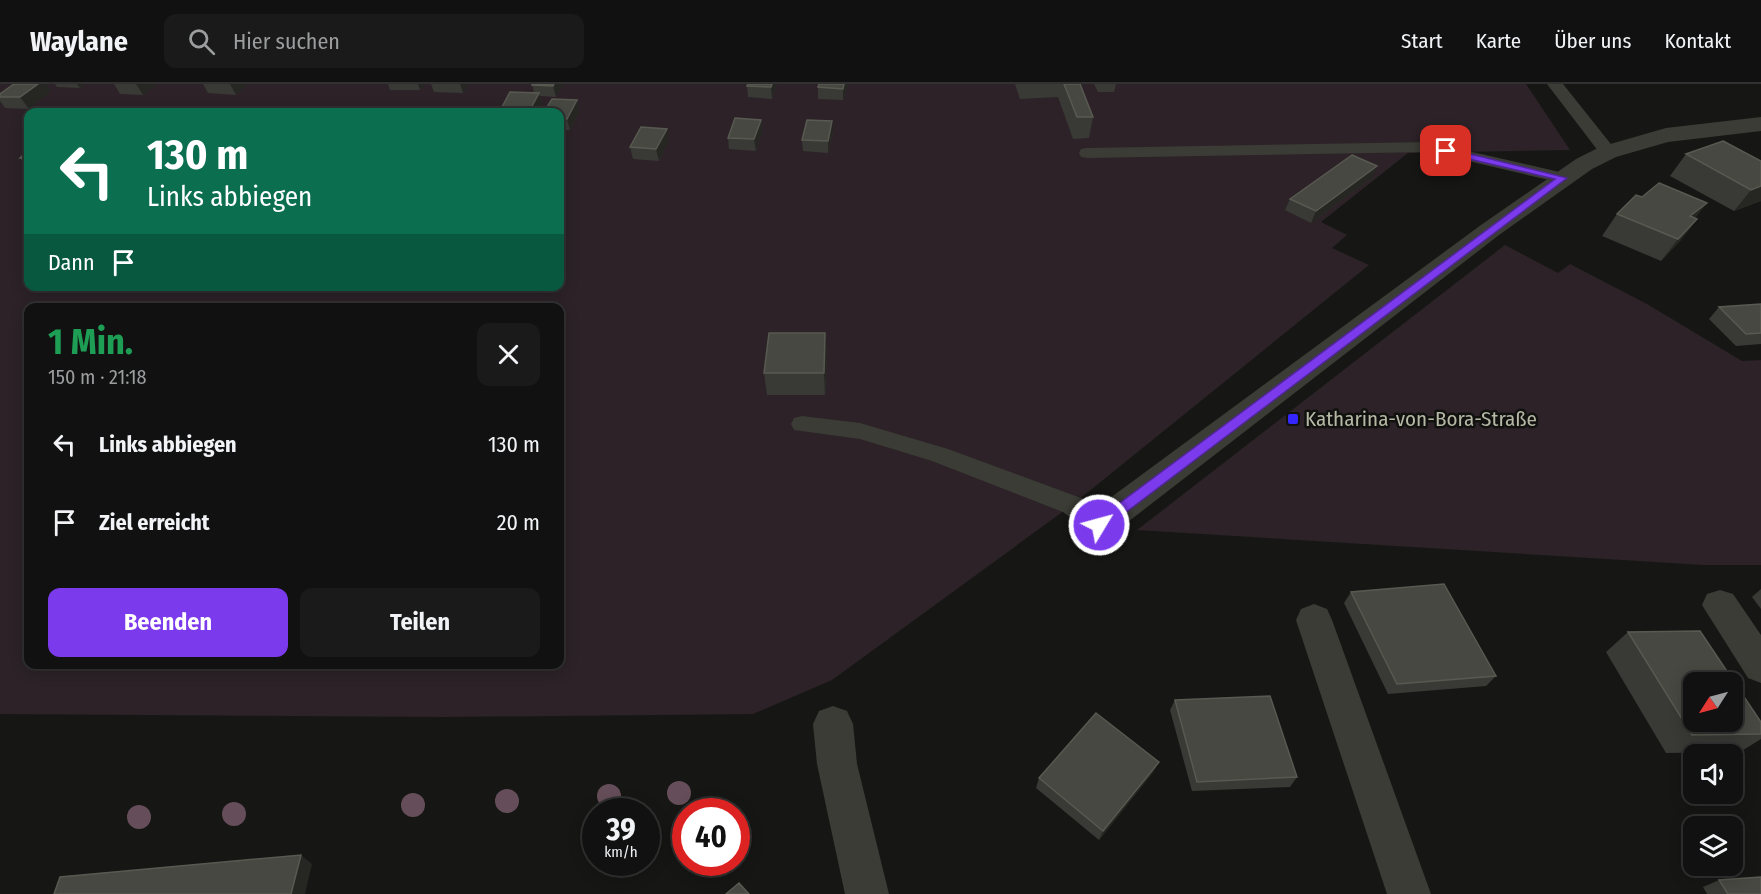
<!DOCTYPE html>
<html lang="de">
<meta charset="utf-8">
<style>
body{margin:0;font-family:"Fira Sans Condensed",sans-serif;background:#191a19;color:#f1f3f6;height:100vh;display:flex;flex-direction:column;font-size:22px;white-space:nowrap}
*{box-sizing:border-box;margin:0}
p{font-size:20px;color:#9c9d9f}
.icon{flex:none;width:33px;height:33px;fill:none;stroke:currentColor;stroke-width:2;stroke-linecap:round;stroke-linejoin:round}
.map{position:relative;flex:1;overflow:hidden}
.sheet{position:absolute;left:24px;top:219px;width:540px;height:366px;display:flex;flex-direction:column;background:#101110;border-radius:12px;box-shadow:0 3px 15px #0003,0 0 0 2px #303130}
.sheet>*{flex:none}
.banner{position:absolute;left:24px;top:24px;width:540px;height:183px;border-radius:12px;box-shadow:0 3px 15px #0003,0 0 0 2px #303130;background:#0b6e4f;color:#fff;overflow:hidden}
.needle{width:39px;rotate:234deg}
.controls{position:absolute;left:1683px;top:588px;display:grid;gap:12px}
.controls a{display:grid;place-items:center;width:60px;height:60px;border-radius:12px;background:#101110;box-shadow:0 3px 15px #0003,0 0 0 2px #303130;font-size:30px}
.speed{position:absolute;left:582px;top:714px;display:flex;gap:12px;font-size:30px;font-weight:700;text-align:center}
.speed>*{display:grid;place-content:center;width:78px;height:78px;border-radius:50%;background:#101110;box-shadow:0 3px 15px #0003,0 0 0 2px #303130;line-height:1}
.speed small{font-size:15px;font-weight:400}
.speed .limit{border:9px solid #d22;background:#fff;color:#111}
.pin{position:absolute;display:grid;place-items:center;width:51px;height:51px;color:#fff;margin:-26px;border-radius:12px;box-shadow:0 3px 9px #0006}
.me{position:absolute;width:66px;margin:-33px;rotate:53deg;stroke-linejoin:round;filter:drop-shadow(0 0 4px #0008)}
.turn{display:flex;align-items:center;gap:21px;height:126px;padding:0 24px;font-size:27px}
.turn .icon{width:78px;height:78px;stroke-width:2.5}
.turn b{display:block;font-size:42px;line-height:51px}
.then{display:flex;align-items:center;height:57px;padding:0 24px;background:#0003;gap:12px;font-size:22px}
.round{display:grid;place-items:center;flex:none;width:63px;height:63px;border-radius:12px;background:#191a19}
.headline{display:flex;align-items:center;justify-content:space-between;height:102px;padding:0 24px}
h1{font-size:36px;font-weight:700;line-height:45px;color:#1e9e55}
.action{display:flex;gap:12px;margin-top:auto;padding:12px 24px}
.action a{flex:1;height:69px;border-radius:12px;background:#7c3aed;color:#fff;font-size:24px;font-weight:700;line-height:69px;text-align:center}
.action a+a{background:#191a19;color:#f1f3f6}
ul{padding:0;list-style:none}
li{display:flex;align-items:center;gap:18px;height:78px;padding:0 24px}
li div{flex:1}
li b{display:block;font-size:22px}
li em{font-style:normal}
header{display:flex;align-items:center;gap:36px;box-sizing:border-box;height:84px;padding:0 30px;background:#101110;border-bottom:2px solid #303130}
header strong{font-size:28px}
nav{display:flex;gap:33px;margin-inline-start:auto;font-size:21px}
.search{width:420px;height:54px;background:#191a19;display:flex;align-items:center;gap:15px;box-sizing:border-box;padding:0 21px;border-radius:12px;color:#9c9d9f;font-size:22px}
.map>svg:first-child{display:block}
</style>
<header>
<strong>Waylane</strong>
<div class="search"><svg class="icon" aria-label="search" viewBox="0 0 24 24"><circle cx="10" cy="10" r="6"/><path d="M15 15l6 6"/></svg>Hier suchen</div>
<nav><a>Start</a><a>Karte</a><a>Über uns</a><a>Kontakt</a></nav>
</header>
<div class="map">
<svg width="1761" height="810" viewBox="0 0 1761 810">
<rect width="100%" height="100%" fill="#161715"/>
<path fill="#2c2227" fill-rule="evenodd" d="M 0,0 L 1526,0 L 1570,66 L 1408,69 L 1321,138 L 1347,151 L 1332,164 L 1369,181 L 1072,421 L 832,596 L 753,630 L 445,633 L 0,630 ZM 28,28 L 560,28 L 560,202 L 28,202 ZM 28,224 L 560,224 L 560,580 L 28,580 Z
M 1505,161 L 1558,189 L 1570,180 L 1647,220 L 1742,277 L 1761,276 L 1761,481 L 1704,481 L 1137,446 Z"/>
<g fill="none" stroke-linecap="round" stroke-linejoin="round">
<path fill="#3b3c35" fill-rule="evenodd" d="M 1547,0 L 1563,0 L 1614,64 L 1616,68 L 1614,72 L 1602,72 Z
M 1429,58 L 1568,90 L 1571,94 L 1568,98 L 1562,99 L 1429,68 L 1087,74 L 1081,73 L 1079,69 L 1081,65 L 1087,64 Z
M 802,332 L 860,339 L 948,365 L 1081,414 L 1108,434 L 1111,441 L 1108,448 L 1099,451 L 1090,448 L 1063,428 L 932,377 L 860,355 L 794,346 L 791,340 L 794,334 Z"/>
<path fill="#3b3c35" fill-rule="evenodd" d="M 1720,506 L 1733,510 L 1761,551 L 1761,599 L 1748,594 L 1702,521 L 1707,510 Z
M 1314,520 L 1327,525 L 1332,536 L 1431,810 L 1387,810 L 1296,536 L 1301,525 Z
M 833,622 L 847,627 L 853,640 L 857,680 L 889,810 L 845,810 L 817,680 L 813,640 L 819,627 Z"/>
<path fill="#3b3c35" fill-rule="evenodd" d="M 1761,33 L 1761,47 L 1668,58 L 1616,73 L 1592,85 L 1499,151 L 1111,451 L 1099,454 L 1087,451 L 1082,441 L 1087,431 L 1481,141 L 1576,75 L 1600,63 L 1666,44 Z"/>
</g>
<g fill="#654e59">
<circle cx="679" cy="709" r="12"/>
<circle cx="609" cy="712" r="12"/>
<circle cx="507" cy="717" r="12"/>
<circle cx="413" cy="721" r="12"/>
<circle cx="234" cy="730" r="12"/>
<circle cx="139" cy="733" r="12"/>
</g>
<path fill="#393a35" d="M 55,0 L 84,0 L 80,4 L 57,3 Z
M 114,0 L 157,0 L 143,11 L 120,10 Z
M 203,0 L 247,0 L 236,11 L 208,9 Z
M 388,0 L 425,0 L 420,6 L 390,6 Z
M 431,0 L 469,0 L 463,9 L 434,8 Z
M 563,0 L 556,13 L 540,12 L 542,20 L 538,28 L 503,28 L 502,23 L 534,8 L 532,1 Z
M 748,0 L 777,0 L 772,15 L 748,13 L 747,2 Z
M 819,0 L 848,0 L 843,16 L 818,15 L 818,3 Z
M 1015,0 L 1080,0 L 1093,33 L 1089,54 L 1073,55 L 1058,13 L 1020,15 Z
M 1094,0 L 1116,0 L 1114,8 L 1098,8 Z
M 51,7 L 29,25 L 5,24 L 0,17 L 0,10 Z
M 577,16 L 579,28 L 570,46 L 560,46 L 560,28 Z
M 761,36 L 762,47 L 756,67 L 729,65 L 728,54 Z
M 833,49 L 828,69 L 803,67 L 802,56 Z
M 669,56 L 659,77 L 633,75 L 630,63 Z
M 28,66 L 28,86 L 20,74 Z
M 1686,70 L 1761,77 L 1761,117 L 1734,127 L 1670,92 Z
M 1372,94 L 1311,139 L 1285,126 L 1290,115 Z
M 1617,130 L 1695,134 L 1697,135 L 1680,157 L 1661,177 L 1602,152 Z
M 1761,220 L 1761,260 L 1736,262 L 1709,235 L 1719,223 Z
M 825,249 L 827,271 L 825,311 L 767,311 L 764,289 Z
M 1761,505 L 1761,525 L 1752,513 Z
M 1351,508 L 1496,592 L 1486,602 L 1388,610 L 1344,519 Z
M 1628,548 L 1761,638 L 1761,655 L 1740,668 L 1666,669 L 1606,568 Z
M 1175,616 L 1297,693 L 1290,703 L 1192,707 L 1170,626 Z
M 1154,687 L 1099,756 L 1036,704 L 1039,694 Z
M 1719,796 L 1761,810 L 1707,810 L 1703,803 Z"/>
<path fill="#262723" d="M 38,0 L 46,0 L 51,7 L 29,25 L 20,13 Z
M 77,0 L 84,0 L 80,4 Z
M 136,0 L 157,0 L 143,11 Z
M 230,0 L 247,0 L 236,11 Z
M 418,0 L 425,0 L 420,6 Z
M 460,0 L 469,0 L 463,9 Z
M 554,0 L 563,0 L 556,13 L 553,2 Z
M 772,0 L 777,0 L 772,15 L 771,3 Z
M 844,0 L 848,0 L 843,16 L 843,5 Z
M 539,9 L 542,20 L 538,28 L 533,28 L 531,24 Z
M 577,16 L 579,28 L 570,46 L 567,35 Z
M 761,36 L 762,47 L 756,67 L 754,55 Z
M 832,37 L 833,49 L 828,69 L 828,57 Z
M 667,45 L 669,56 L 659,77 L 656,65 Z
M 1377,82 L 1372,94 L 1311,139 L 1316,127 Z
M 1761,102 L 1761,117 L 1734,127 L 1751,106 Z
M 1707,119 L 1690,141 L 1673,154 L 1690,132 Z
M 1697,135 L 1680,157 L 1661,177 L 1678,155 Z
M 825,249 L 827,271 L 825,311 L 824,289 Z
M 1159,678 L 1154,687 L 1099,756 L 1103,747 Z
M 301,771 L 312,780 L 305,810 L 291,810 Z"/>
<path fill="#474841" stroke="#585a51" stroke-width="1.5" fill-rule="evenodd" d="M 14,0 L 38,0 L 20,13 L 0,13 L 0,10 Z
M 532,0 L 554,0 L 553,2 L 532,1 Z
M 748,0 L 772,0 L 771,3 L 747,2 Z
M 819,0 L 844,0 L 843,5 L 818,3 Z
M 1064,0 L 1080,0 L 1093,33 L 1077,33 Z
M 510,8 L 539,9 L 531,24 L 502,23 Z
M 552,15 L 577,16 L 567,35 L 560,34 L 560,28 L 544,28 Z
M 735,34 L 761,36 L 754,55 L 728,54 Z
M 807,36 L 832,37 L 828,57 L 802,56 Z
M 641,43 L 667,45 L 656,65 L 630,63 Z
M 1723,57 L 1761,77 L 1761,102 L 1751,106 L 1686,70 Z
M 28,66 L 28,74 L 20,74 Z
M 1352,71 L 1377,82 L 1316,127 L 1290,115 Z
M 1659,99 L 1707,119 L 1690,132 L 1697,135 L 1678,155 L 1617,130 L 1636,111 L 1642,113 Z
M 1761,220 L 1761,249 L 1746,250 L 1719,223 Z
M 769,249 L 825,249 L 824,289 L 764,289 Z
M 1444,500 L 1496,592 L 1397,600 L 1351,508 Z
M 1700,547 L 1761,638 L 1761,650 L 1692,651 L 1628,548 ZM 1694,598 L 1732,598 L 1732,638 L 1694,638 Z
M 1270,612 L 1297,693 L 1197,698 L 1175,616 Z
M 1096,629 L 1159,678 L 1103,747 L 1039,694 Z
M 301,771 L 291,810 L 54,810 L 60,793 Z
M 1761,793 L 1761,810 L 1728,810 L 1719,796 Z
M 739,799 L 749,810 L 726,810 Z"/>
<path fill="#7c3aed" stroke="#51269a" stroke-width="1.5" d="M 1446,64 L 1567,94 L 1104,445 L 1094,445 L 1092,441 L 1094,438 L 1555,95 L 1443,69 L 1442,67 Z"/>
<rect fill="#3525ff" stroke="#111210" stroke-width="2" x="1287" y="329" width="12" height="12" rx="3"/>
<g text-anchor="middle" stroke-width="5" stroke-linejoin="round" paint-order="stroke">
<g font-size="21" fill="#b6b8a5" stroke="#111210" text-anchor="start">
<text x="1305" y="342">Katharina-von-Bora-Straße</text>
</g>
</g>
</svg>
<div class="controls">
<a><svg class="needle" viewBox="-14 -14 28 28"><path d="M0-13l5 13h-10z" fill="#e53935"/><path d="M0 13l5-13h-10z" fill="#9c9d9f"/></svg></a>
<a><svg class="icon" aria-label="sound" viewBox="0 0 24 24"><path d="M4 9h4l5-4v14l-5-4H4zM17 9q2 3 0 6"/></svg></a>
<a><svg class="icon" aria-label="layers" viewBox="0 0 24 24"><path d="M12 4l9 5-9 5-9-5zM3 14l9 5 9-5"/></svg></a>
</div>
<div class="speed"><div>39<small>km/h</small></div><div class="limit">40</div></div>
<div class="pin" style="left:1446px;top:67px;background:#d93025"><svg class="icon" aria-label="arrive" viewBox="0 0 24 24"><path d="M6 21V4h12l-3 4 3 4H6"/></svg></div>
<svg class="me" style="left:1099px;top:441px" viewBox="-20 -20 40 40"><circle r="17" fill="#7c3aed" stroke="#fff" stroke-width="3"/><path d="M0-11L8 9 0 5-8 9z" fill="#fff"/></svg>
<div class="banner">
<div class="turn"><svg class="icon" aria-label="left" viewBox="0 0 24 24"><path d="M17 20v-9H6M10 6l-5 5 5 5"/></svg><div><b>130 m</b>Links abbiegen</div></div>
<div class="then">Dann<svg class="icon" aria-label="arrive" viewBox="0 0 24 24"><path d="M6 21V4h12l-3 4 3 4H6"/></svg></div>
</div>
<section class="sheet">
<div class="headline"><div><h1>1 Min.</h1><p>150 m · 21:18</p></div><a class="round"><svg class="icon" aria-label="close" viewBox="0 0 24 24"><path d="M6 6l12 12M18 6L6 18"/></svg></a></div>
<ul>
<li><svg class="icon" aria-label="left" viewBox="0 0 24 24"><path d="M17 20v-9H6M10 6l-5 5 5 5"/></svg><div><b>Links abbiegen</b></div><em>130 m</em></li>
<li><svg class="icon" aria-label="arrive" viewBox="0 0 24 24"><path d="M6 21V4h12l-3 4 3 4H6"/></svg><div><b>Ziel erreicht</b></div><em>20 m</em></li>
</ul>
<div class="action"><a>Beenden</a><a>Teilen</a></div>
</section>
</div>
